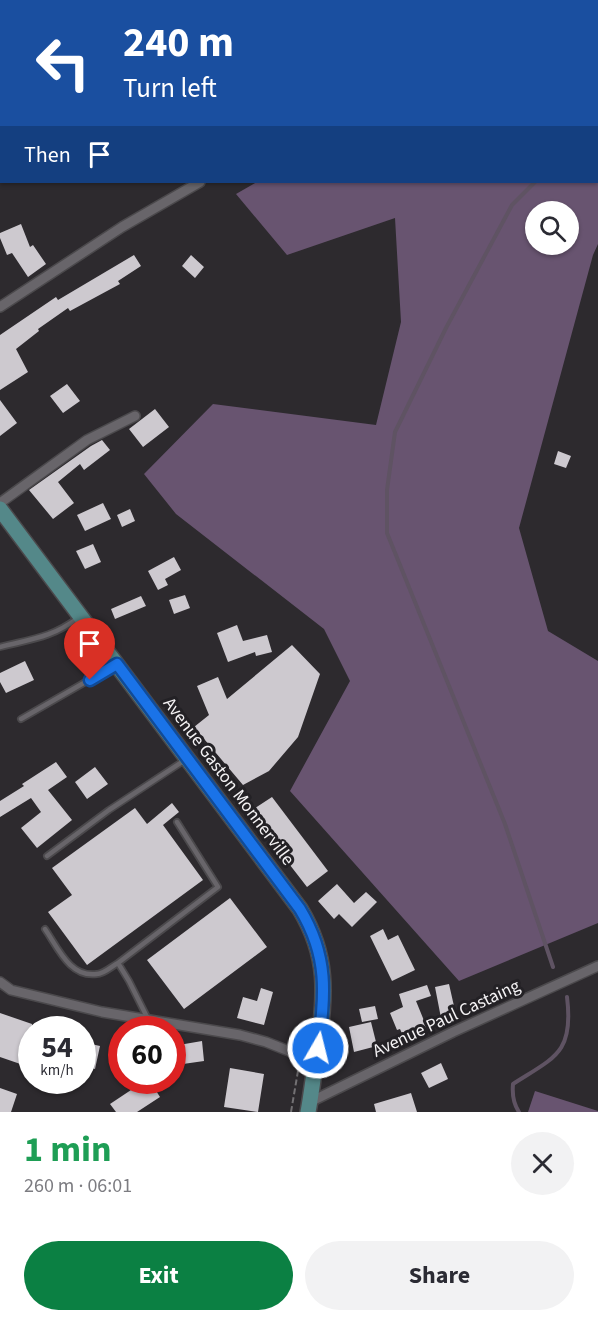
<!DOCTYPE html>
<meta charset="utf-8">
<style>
body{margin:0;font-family:"Source Sans 3",sans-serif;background:#f2f2f3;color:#2b2b33;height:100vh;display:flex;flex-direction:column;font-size:22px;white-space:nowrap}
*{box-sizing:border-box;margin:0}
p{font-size:20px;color:#7c7c81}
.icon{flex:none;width:33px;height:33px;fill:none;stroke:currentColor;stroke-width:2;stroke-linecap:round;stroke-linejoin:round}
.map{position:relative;height:1112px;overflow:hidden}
.drawer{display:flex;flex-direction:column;background:#fff;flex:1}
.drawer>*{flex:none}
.guide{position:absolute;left:0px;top:0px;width:598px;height:183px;box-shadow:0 2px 4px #0004;background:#1a4fa0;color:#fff;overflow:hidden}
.tools{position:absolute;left:525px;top:201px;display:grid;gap:12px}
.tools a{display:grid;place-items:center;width:54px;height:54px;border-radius:50%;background:#fff;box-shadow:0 2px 4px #0004;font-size:30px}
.speed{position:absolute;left:18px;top:1016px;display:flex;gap:12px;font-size:30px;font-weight:700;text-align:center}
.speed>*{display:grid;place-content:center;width:78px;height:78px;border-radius:50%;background:#fff;box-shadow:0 2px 4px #0004;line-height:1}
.speed small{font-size:15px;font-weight:400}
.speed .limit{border:9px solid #d22;background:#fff;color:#111}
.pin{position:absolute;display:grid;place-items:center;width:51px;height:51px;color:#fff;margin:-62px -26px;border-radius:50% 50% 50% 0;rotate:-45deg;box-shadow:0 0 6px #0007}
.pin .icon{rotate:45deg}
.me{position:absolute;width:66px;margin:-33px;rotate:8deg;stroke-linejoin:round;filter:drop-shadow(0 0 4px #0008)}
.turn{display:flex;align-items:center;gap:21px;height:126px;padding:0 24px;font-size:27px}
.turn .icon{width:78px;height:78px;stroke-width:2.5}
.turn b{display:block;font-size:42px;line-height:51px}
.then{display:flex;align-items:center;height:57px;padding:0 24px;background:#0003;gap:12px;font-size:22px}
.round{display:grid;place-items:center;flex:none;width:63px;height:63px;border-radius:32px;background:#f2f2f3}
.head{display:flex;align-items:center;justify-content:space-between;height:102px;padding:0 24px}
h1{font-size:36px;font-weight:700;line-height:45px;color:#1e9e55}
.primary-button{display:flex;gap:12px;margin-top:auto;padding:12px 24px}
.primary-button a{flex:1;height:69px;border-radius:36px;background:#0b8043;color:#fff;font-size:24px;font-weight:700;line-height:69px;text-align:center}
.primary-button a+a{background:#f2f2f3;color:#2b2b33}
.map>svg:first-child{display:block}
</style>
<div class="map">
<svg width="598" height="1112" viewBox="0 0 598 1112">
<rect width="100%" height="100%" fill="#2d2a2e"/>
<path fill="#685470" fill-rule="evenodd" d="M 267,0 L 512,0 L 513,1 L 268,2 Z
M 598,36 L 598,244 L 593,255 L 519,528 L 548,631 L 598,661 L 598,923 L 459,981 L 290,791 L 350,681 L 324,629 L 176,514 L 144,474 L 213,404 L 376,425 L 401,322 L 395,218 L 287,255 L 236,194 L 257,182 L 597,182 ZM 536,212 L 568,212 L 568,244 L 536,244 Z
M 535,1091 L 598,1111 L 598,1112 L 528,1112 Z"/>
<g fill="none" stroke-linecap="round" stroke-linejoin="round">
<path stroke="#5f5363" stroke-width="4" d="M 405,0 L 406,2
M 597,120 L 598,119
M 535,182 L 512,205 L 446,328 L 395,432 L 387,490 L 387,533 L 505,824 L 553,967
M 519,1112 C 513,1103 512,1095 513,1084 C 555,1057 574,1053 567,997"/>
</g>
<path fill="#cdc9cf" d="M 21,224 L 30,247 L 33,245 L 46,264 L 28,277 L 12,253 L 7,255 L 0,238 L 0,233 Z
M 134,255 L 141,266 L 118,281 L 120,284 L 70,311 L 68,308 L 38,329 L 39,331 L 16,349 L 28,372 L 0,390 L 0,335 L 56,297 L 58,300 Z
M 191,255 L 204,267 L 195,278 L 182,266 Z
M 67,384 L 80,401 L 63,413 L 50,396 Z
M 0,400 L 17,423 L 0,436 Z
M 155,409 L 169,427 L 143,447 L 129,429 Z
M 102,440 L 110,450 L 84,470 L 80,464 L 58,482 L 74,503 L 53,519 L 29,490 L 91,446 Z
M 558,451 L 571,456 L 566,468 L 554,464 Z
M 103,503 L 111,519 L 85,531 L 77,515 Z
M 130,509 L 135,521 L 122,527 L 117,515 Z
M 93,544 L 101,562 L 85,569 L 76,551 Z
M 174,557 L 181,570 L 165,579 L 168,585 L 158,590 L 148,571 Z
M 185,595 L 190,608 L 174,614 L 169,600 Z
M 141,596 L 146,606 L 115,619 L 111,609 Z
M 237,625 L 243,641 L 267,635 L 272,652 L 256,656 L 255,652 L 228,662 L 217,633 Z
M 292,645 L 320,674 L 298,737 L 269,771 L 243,785 L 194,727 L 209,715 L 197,686 L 218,677 L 227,699 Z
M 25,661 L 34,680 L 6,693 L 0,682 L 0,673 Z
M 56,762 L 67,777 L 48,790 L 72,820 L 37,848 L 21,828 L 41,812 L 31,798 L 0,817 L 0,801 L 24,786 L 22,784 Z
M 95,767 L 108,784 L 87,799 L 75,782 Z
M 272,797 L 328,871 L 307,887 L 269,838 L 271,837 L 252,810 Z
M 172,803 L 179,812 L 163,825 L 203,880 L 87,965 L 48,912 L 72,895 L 52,868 L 135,808 L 147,824 Z
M 337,884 L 354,903 L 366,892 L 377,902 L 352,927 L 339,914 L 334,919 L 318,901 Z
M 230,898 L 267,947 L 184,1009 L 147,960 Z
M 383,929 L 388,940 L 398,935 L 415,970 L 392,981 L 370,936 Z
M 449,984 L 456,1015 L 441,1018 L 435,987 Z
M 427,985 L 431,996 L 416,1001 L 427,1028 L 404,1038 L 400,1029 L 397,1030 L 390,1013 L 403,1007 L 399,994 Z
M 261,988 L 273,992 L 264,1025 L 237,1018 L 243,997 L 257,1001 Z
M 375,1006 L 378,1019 L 362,1022 L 359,1009 Z
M 0,1013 L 32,1024 L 32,1068 L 0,1057 Z
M 371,1022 L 377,1046 L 354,1052 L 349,1027 Z
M 202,1041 L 204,1061 L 176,1065 L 173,1046 Z
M 82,1042 L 100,1046 L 95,1069 L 82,1066 Z
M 441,1063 L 448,1079 L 429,1088 L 421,1073 Z
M 230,1068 L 264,1074 L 258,1112 L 224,1107 Z
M 146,1080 L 149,1080 L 160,1097 L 137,1112 L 116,1112 L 110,1104 Z
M 0,1088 L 17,1094 L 11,1112 L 0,1112 Z
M 411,1093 L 417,1112 L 376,1112 L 374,1104 Z"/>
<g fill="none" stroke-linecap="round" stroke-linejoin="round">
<g stroke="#4b494c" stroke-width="8">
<path id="service" d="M 0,647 C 31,639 51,638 78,618
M 21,719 L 115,665
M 47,856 L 109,810 L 185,760
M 45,929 C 58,948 70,978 97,974 C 104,974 112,966 118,963
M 148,1019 L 129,981 L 118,963 L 218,887 L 177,822"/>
</g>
<g stroke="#4b494c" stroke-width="12">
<path id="minor" d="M 0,60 L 2,59
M 0,307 L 122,227 L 200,182
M 0,503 L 87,440 L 135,416
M 0,982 L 11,990 L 102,1012 L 240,1035 L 266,1042 L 294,1053 L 300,1060 L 314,1069
M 310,1102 L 453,1032 L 598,966"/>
</g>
<g stroke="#4b494c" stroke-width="18">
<path id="primary" d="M 0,509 L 300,909 C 329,957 325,994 318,1048 C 314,1069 312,1091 308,1112"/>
</g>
<path stroke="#737174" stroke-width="2" stroke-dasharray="6 3" stroke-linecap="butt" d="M 303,1045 L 306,1024
M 291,1112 L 298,1071"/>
<use href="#service" stroke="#68656a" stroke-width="4.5"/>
<use href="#minor" stroke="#68656a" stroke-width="9"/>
<use href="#primary" stroke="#548889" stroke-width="15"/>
</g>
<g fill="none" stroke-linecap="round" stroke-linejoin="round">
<g stroke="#114b97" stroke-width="15">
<path id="route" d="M 90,680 L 117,664 L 300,909 C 329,957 325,994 318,1048"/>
</g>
<use href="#route" stroke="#1a73e8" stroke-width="10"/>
</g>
<g text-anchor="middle" stroke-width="6" stroke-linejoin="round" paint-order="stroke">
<g font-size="18" fill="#f5f3f5" stroke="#232125">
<text transform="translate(229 781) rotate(53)" y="6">Avenue Gaston Monnerville</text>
<text transform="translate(446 1018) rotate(-25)" y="6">Avenue Paul Castaing</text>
</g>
</g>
</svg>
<div class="tools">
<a><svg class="icon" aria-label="search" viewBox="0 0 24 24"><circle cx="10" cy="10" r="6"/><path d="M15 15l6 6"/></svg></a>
</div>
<div class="speed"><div>54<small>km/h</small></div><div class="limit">60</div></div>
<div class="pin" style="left:90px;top:680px;background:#d93025"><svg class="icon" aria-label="arrive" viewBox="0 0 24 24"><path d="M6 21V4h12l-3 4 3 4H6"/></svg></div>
<svg class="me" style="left:318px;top:1048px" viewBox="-20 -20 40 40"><circle r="17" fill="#1a73e8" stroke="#fff" stroke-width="3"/><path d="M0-11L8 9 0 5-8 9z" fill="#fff"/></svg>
<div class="guide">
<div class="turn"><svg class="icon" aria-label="left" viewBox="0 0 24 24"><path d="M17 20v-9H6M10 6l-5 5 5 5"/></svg><div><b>240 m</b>Turn left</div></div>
<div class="then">Then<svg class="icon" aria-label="arrive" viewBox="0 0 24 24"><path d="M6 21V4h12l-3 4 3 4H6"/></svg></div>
</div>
</div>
<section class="drawer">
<div class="head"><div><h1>1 min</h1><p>260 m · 06:01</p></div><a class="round"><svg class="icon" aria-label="close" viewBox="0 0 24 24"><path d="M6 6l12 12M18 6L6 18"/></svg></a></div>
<div class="primary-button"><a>Exit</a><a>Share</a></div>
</section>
